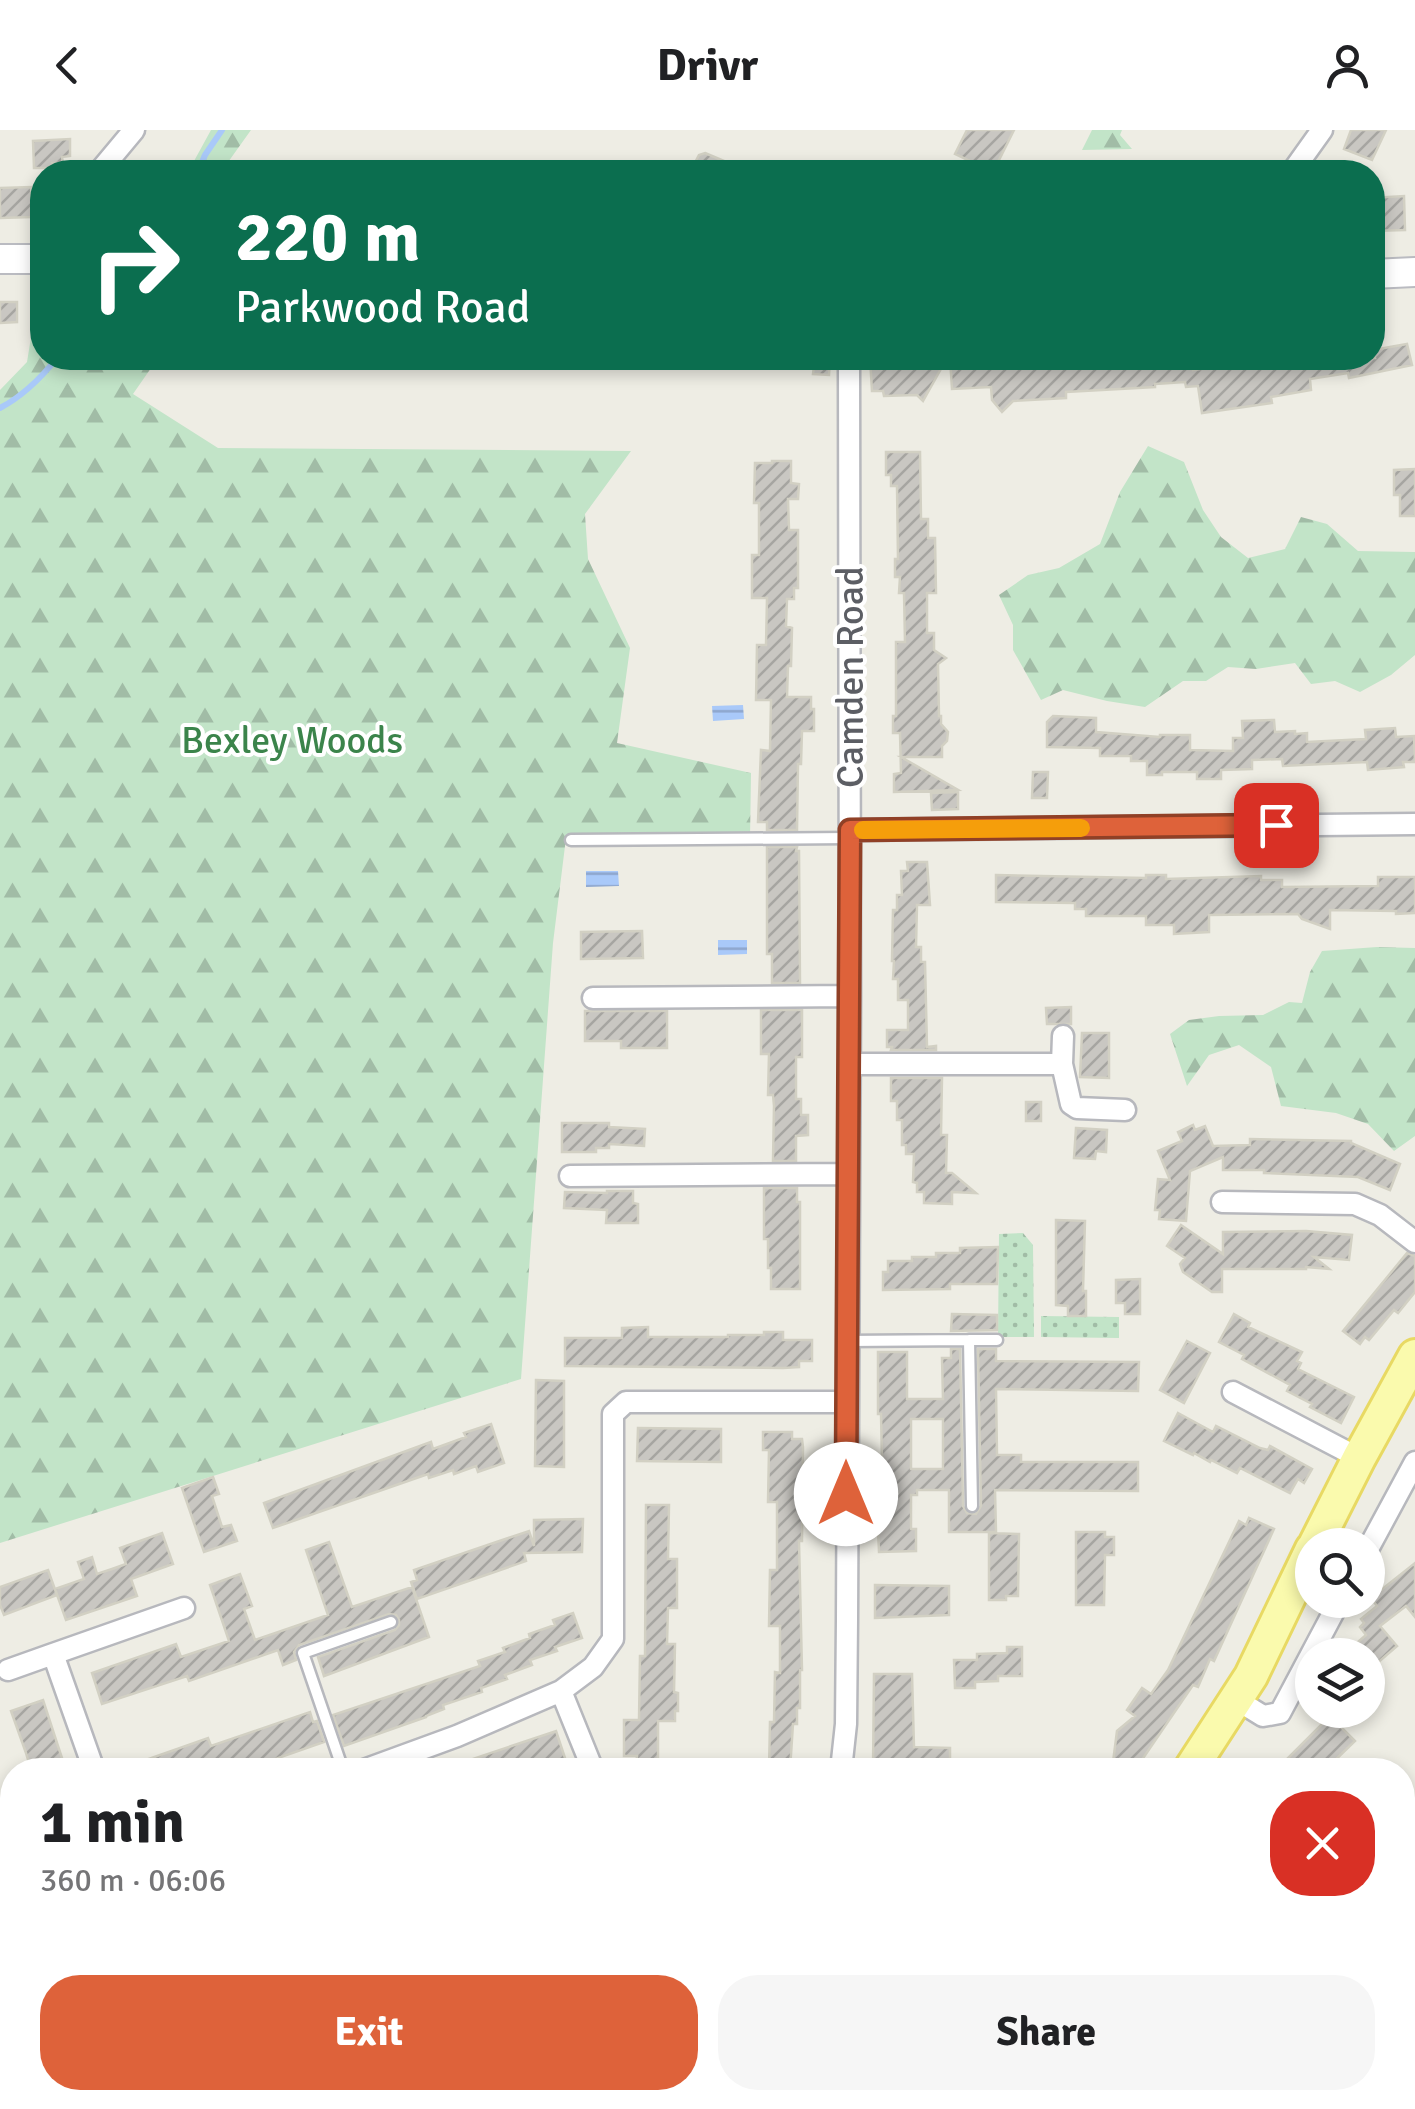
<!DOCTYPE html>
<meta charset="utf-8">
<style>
body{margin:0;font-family:Signika,sans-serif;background:#f6f6f6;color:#202124;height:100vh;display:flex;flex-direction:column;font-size:38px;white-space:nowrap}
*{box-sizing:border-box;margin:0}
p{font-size:32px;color:#757577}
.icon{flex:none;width:55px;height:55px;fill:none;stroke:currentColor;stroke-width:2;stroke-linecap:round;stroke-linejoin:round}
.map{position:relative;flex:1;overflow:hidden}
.drawer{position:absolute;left:0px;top:1628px;width:1415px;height:352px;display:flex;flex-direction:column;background:#fff;border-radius:40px 40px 0 0;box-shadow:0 5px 15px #0003}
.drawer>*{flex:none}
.banner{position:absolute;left:30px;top:30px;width:1355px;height:210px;border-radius:40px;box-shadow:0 5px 15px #0003;background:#0b6e4f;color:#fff;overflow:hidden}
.controls{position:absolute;left:1295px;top:1398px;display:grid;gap:20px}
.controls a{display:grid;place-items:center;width:90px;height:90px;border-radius:50%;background:#fff;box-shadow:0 5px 15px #0003;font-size:50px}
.pin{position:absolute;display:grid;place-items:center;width:85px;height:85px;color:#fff;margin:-42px;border-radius:20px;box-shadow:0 5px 15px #0006}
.me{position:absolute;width:110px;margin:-55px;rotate:0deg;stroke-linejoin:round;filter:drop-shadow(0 0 8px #0008)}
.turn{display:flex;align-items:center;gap:35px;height:210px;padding:0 40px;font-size:45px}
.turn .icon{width:130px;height:130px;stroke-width:2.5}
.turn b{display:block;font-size:70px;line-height:85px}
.round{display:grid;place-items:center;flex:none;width:105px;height:105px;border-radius:40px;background:#f6f6f6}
.overview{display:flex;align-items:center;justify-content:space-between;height:170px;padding:0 40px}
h1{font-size:60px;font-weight:700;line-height:75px}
.button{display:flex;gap:20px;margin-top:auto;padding:20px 40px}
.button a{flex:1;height:115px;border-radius:40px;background:#de623a;color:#fff;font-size:40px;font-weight:700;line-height:115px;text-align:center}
.button a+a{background:#f6f6f6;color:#202124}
header{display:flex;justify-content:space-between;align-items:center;height:130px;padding:0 40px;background:#fff;font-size:45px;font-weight:700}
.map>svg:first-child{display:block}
</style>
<header><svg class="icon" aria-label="back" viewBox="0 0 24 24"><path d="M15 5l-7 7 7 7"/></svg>Drivr<svg class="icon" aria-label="person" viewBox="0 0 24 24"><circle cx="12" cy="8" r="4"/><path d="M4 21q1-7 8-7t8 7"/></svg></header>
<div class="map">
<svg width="1415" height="1979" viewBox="0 0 1415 1979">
<defs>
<pattern id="grass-dots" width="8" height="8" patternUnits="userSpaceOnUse" patternTransform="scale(2.5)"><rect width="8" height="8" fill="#c2e4c8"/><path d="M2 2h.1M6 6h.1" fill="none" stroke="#a1bca6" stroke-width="1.8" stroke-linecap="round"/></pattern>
<pattern id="forest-firs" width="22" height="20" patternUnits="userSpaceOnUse" patternTransform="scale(2.5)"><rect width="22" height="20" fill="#c2e4c8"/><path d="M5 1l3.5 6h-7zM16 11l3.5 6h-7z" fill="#a1bca6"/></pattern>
<pattern id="water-rules" width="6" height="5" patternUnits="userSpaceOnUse" patternTransform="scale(2.5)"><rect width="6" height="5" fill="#a9c9f9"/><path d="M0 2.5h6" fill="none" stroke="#8da6cd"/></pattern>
<pattern id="building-hatch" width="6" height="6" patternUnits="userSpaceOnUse" patternTransform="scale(2.5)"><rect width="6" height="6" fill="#c9c7c2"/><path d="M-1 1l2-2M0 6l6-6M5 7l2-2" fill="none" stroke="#a6a5a1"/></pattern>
</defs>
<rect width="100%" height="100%" fill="#eeede4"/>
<path fill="url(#grass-dots)" d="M 1023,1103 L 1033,1115 L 1034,1207 L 998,1207 L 999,1104 Z
M 1041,1186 L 1119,1187 L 1119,1208 L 1041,1207 Z"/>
<path fill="url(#forest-firs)" d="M 211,0 L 251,0 L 226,35 L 223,42 L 188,42 Z
M 1092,0 L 1122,0 L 1120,5 L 1132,19 L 1082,20 Z
M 41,146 L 42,146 L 42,228 L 158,228 L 133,264 L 218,318 L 631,321 L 585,384 L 588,429 L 630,518 L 617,613 L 751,643 L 750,710 L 566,708 L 553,813 L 521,1249 L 0,1413 L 0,260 L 27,232 Z
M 1148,316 L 1184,332 L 1203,380 L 1221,407 L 1248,428 L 1285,419 L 1301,387 L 1327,394 L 1358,421 L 1415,422 L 1415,525 L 1391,545 L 1360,562 L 1335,551 L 1311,554 L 1295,533 L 1256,539 L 1228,537 L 1206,551 L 1183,551 L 1145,577 L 1107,571 L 1063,560 L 1041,570 L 1013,520 L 1013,495 L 999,465 L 1028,445 L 1059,438 L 1100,414 L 1120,362 Z
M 1377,817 L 1415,818 L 1415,1006 L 1394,1021 L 1368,994 L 1336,983 L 1281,976 L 1271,937 L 1239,915 L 1209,925 L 1187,956 L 1170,904 L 1189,890 L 1219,886 L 1263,885 L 1289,872 L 1302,873 L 1310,842 L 1322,821 Z"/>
<path fill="url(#water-rules)" d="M 743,575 L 744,589 L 713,591 L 712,576 Z
M 586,741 L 618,741 L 619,756 L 586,757 Z
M 718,810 L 747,810 L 747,824 L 718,825 Z"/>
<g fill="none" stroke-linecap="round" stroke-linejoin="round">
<path stroke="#a9c9f9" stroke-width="6" d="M 198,42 L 205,25 L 222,0
M 0,278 C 23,266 41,248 57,228"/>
</g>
<path fill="url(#building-hatch)" stroke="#d2d0c3" stroke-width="2.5" fill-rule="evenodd" d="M 967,0 L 1014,0 L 993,42 L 955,24 Z
M 1351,0 L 1386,0 L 1372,30 L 1344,19 Z
M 70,9 L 70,26 L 62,27 L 63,33 L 52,33 L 52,38 L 34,38 L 33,11 Z
M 705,23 L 750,42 L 690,42 L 699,25 Z
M 31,57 L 32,87 L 0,88 L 0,58 Z
M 1404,66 L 1405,100 L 1372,101 L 1372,68 Z
M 0,172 L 17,172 L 17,192 L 0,193 Z
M 1407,214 L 1412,235 L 1349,248 L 1348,243 L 1310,249 L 1311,260 L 1271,267 L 1272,273 L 1202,283 L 1198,256 L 1186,257 L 1185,252 L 1155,254 L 1155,257 L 1066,262 L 1066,268 L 1013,271 L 1002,282 L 992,270 L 991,257 L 952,259 L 950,228 L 981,228 L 981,235 L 1072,228 L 1191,228 L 1193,240 L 1272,228 L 1375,228 L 1373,220 Z
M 815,228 L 830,228 L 829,245 L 813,244 Z
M 870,228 L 947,228 L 923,271 L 917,265 L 884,266 L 883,261 L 872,261 Z
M 886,322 L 920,322 L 921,389 L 928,389 L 928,408 L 935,408 L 936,463 L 927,463 L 927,503 L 934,503 L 934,520 L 946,528 L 938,534 L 939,586 L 941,586 L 941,594 L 948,602 L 947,611 L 942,616 L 942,627 L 901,627 L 958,660 L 894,662 L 894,644 L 901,643 L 900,603 L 893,603 L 893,586 L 896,586 L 896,512 L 905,512 L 904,463 L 899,463 L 900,447 L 895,447 L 895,429 L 898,429 L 897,356 L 891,356 L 891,345 L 886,345 Z
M 772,331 L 791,331 L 791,353 L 799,354 L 798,369 L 788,369 L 789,400 L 798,400 L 798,458 L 794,458 L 794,469 L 787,469 L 786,496 L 792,498 L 791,536 L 788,536 L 787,567 L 811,567 L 811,579 L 814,579 L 814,601 L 802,601 L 801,634 L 798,634 L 797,700 L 767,700 L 767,692 L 758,692 L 761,620 L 770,621 L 771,570 L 756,570 L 757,515 L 766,515 L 767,468 L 752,468 L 752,425 L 759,425 L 759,373 L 754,373 L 755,333 L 772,333 Z
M 1415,339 L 1415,386 L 1400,386 L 1400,365 L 1394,365 L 1394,340 Z
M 1053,586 L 1096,588 L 1096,602 L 1160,607 L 1160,605 L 1190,605 L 1190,620 L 1233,621 L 1233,608 L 1243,608 L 1242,591 L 1274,590 L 1275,602 L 1295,601 L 1295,604 L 1307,603 L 1307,612 L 1366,609 L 1365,600 L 1395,598 L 1396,607 L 1414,606 L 1415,632 L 1403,632 L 1404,637 L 1368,640 L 1367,632 L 1283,636 L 1282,629 L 1252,630 L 1252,639 L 1221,640 L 1221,649 L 1197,649 L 1197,642 L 1162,642 L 1162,645 L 1147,645 L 1147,631 L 1131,631 L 1131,626 L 1100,626 L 1100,618 L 1047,617 L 1047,592 Z
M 1033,642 L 1048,642 L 1047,668 L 1032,668 Z
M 958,662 L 958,679 L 932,680 L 931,663 Z
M 767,717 L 797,717 L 796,721 L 799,721 L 800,853 L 772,853 L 772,824 L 767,824 Z
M 907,732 L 927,732 L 930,775 L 917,775 L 916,817 L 921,817 L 921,832 L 925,832 L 927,917 L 936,916 L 936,920 L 891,920 L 892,917 L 887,917 L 887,900 L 908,900 L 908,870 L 898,870 L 898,849 L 893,849 L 894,831 L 892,831 L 893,780 L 897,780 L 897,765 L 902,765 L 901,741 L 908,741 Z
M 996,745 L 1146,748 L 1146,745 L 1166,745 L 1166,749 L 1261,746 L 1261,750 L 1282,750 L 1282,757 L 1378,756 L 1378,747 L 1415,747 L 1415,783 L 1396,784 L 1396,781 L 1330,780 L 1330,799 L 1302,789 L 1298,784 L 1209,785 L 1209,802 L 1174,804 L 1174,795 L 1146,795 L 1146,786 L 1086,786 L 1086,779 L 1075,779 L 1075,773 L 996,772 Z
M 642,801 L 643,828 L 581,829 L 581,802 Z
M 1071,877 L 1071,894 L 1047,894 L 1046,878 Z
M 761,880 L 802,880 L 802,927 L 796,927 L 796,969 L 801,969 L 801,985 L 808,985 L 808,1005 L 796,1006 L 796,1031 L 773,1031 L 774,976 L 773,965 L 768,965 L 769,924 L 761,924 Z
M 585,881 L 667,881 L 667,918 L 621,918 L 621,911 L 585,911 Z
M 1082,903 L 1109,903 L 1109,948 L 1080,947 Z
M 891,948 L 942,948 L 941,1005 L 947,1005 L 946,1043 L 952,1043 L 976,1063 L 952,1062 L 952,1074 L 924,1073 L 924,1062 L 917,1062 L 917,1053 L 913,1052 L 914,1024 L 906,1024 L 906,1015 L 902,1015 L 902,990 L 897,990 L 897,971 L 891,971 Z
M 1026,972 L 1041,972 L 1041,991 L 1026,991 Z
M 562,993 L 609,993 L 609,997 L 645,999 L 644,1016 L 609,1014 L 609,1018 L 596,1018 L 596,1022 L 562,1022 Z
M 1193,995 L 1195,1000 L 1205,996 L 1213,1016 L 1250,1015 L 1250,1009 L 1351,1011 L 1351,1013 L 1400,1034 L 1390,1060 L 1358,1047 L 1264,1043 L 1264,1040 L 1223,1040 L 1223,1027 L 1190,1041 L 1186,1091 L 1159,1089 L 1160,1080 L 1155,1080 L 1158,1049 L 1170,1050 L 1158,1021 L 1182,1011 L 1178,1002 Z
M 1076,998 L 1107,1000 L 1106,1022 L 1096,1021 L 1095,1029 L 1074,1028 Z
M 764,1058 L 797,1058 L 797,1072 L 800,1072 L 800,1159 L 771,1159 L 771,1138 L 768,1138 L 768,1109 L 764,1109 Z
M 607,1061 L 633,1061 L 633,1073 L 638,1074 L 638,1093 L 606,1093 L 607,1080 L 564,1078 L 565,1062 L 607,1063 Z
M 1056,1090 L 1085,1091 L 1083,1161 L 1086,1161 L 1086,1186 L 1068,1186 L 1068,1176 L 1056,1175 Z
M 1181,1095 L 1223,1124 L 1223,1102 L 1306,1101 L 1352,1105 L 1349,1130 L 1314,1127 L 1329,1139 L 1306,1137 L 1306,1139 L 1222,1139 L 1222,1162 L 1212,1162 L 1183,1142 L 1180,1134 L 1185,1128 L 1167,1116 Z
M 998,1117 L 997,1154 L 950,1154 L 950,1159 L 883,1160 L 883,1142 L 888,1142 L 888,1131 L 912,1131 L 912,1127 L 936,1127 L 936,1123 L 960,1123 L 960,1118 Z
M 1407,1123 L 1415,1126 L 1415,1162 L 1398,1183 L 1394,1180 L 1369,1210 L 1365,1207 L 1360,1214 L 1343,1201 Z
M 1140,1149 L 1140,1184 L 1125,1184 L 1125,1173 L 1116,1173 L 1116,1150 Z
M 952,1184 L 997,1185 L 997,1200 L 951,1201 Z
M 1234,1184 L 1250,1193 L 1248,1197 L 1302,1222 L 1297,1231 L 1301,1233 L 1298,1239 L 1354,1267 L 1341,1293 L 1310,1277 L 1312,1274 L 1287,1261 L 1290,1255 L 1242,1229 L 1244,1225 L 1219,1212 Z
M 648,1197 L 648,1207 L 728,1207 L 728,1205 L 764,1205 L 764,1202 L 783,1202 L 783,1210 L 812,1210 L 812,1231 L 799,1231 L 799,1237 L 783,1238 L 565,1236 L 565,1208 L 622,1208 L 622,1198 Z
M 1187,1211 L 1210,1223 L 1184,1273 L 1160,1260 Z
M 951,1219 L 960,1219 L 963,1376 L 967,1383 L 976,1384 L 981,1376 L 978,1219 L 996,1219 L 996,1231 L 1139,1232 L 1138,1261 L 996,1259 L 997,1325 L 1021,1325 L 1021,1332 L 1138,1332 L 1138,1361 L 995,1360 L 996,1402 L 949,1402 L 949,1360 L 917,1360 L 917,1365 L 911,1365 L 911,1399 L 916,1399 L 916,1421 L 879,1422 L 878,1399 L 882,1399 L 884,1381 L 884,1331 L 882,1331 L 881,1284 L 878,1284 L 878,1222 L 907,1222 L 907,1269 L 943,1269 L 942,1228 L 951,1228 ZM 911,1289 L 943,1289 L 943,1339 L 911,1339 Z
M 536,1250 L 564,1251 L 564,1337 L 535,1336 Z
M 1178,1283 L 1213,1302 L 1216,1296 L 1260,1318 L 1268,1320 L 1270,1316 L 1312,1339 L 1304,1353 L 1298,1349 L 1290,1363 L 1240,1338 L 1237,1343 L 1211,1330 L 1210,1332 L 1194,1323 L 1193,1325 L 1164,1311 Z
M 491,1294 L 504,1333 L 478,1342 L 476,1336 L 454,1344 L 453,1340 L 429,1348 L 428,1344 L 273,1398 L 264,1373 L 431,1312 L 433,1319 L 466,1307 L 464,1303 Z
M 638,1298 L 721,1299 L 721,1332 L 637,1331 Z
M 763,1302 L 792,1302 L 792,1309 L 802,1309 L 803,1317 L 802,1411 L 799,1411 L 802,1540 L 800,1540 L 800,1578 L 797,1578 L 797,1594 L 793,1594 L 790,1640 L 769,1640 L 770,1592 L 774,1592 L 775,1542 L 780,1543 L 780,1496 L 769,1496 L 770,1440 L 777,1440 L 777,1372 L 768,1372 L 769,1320 L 763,1320 Z
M 213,1347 L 219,1364 L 212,1366 L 222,1397 L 231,1395 L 237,1411 L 204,1422 L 182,1358 Z
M 646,1375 L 669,1375 L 668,1429 L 677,1429 L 677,1478 L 668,1478 L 667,1514 L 675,1514 L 674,1562 L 678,1563 L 678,1581 L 675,1581 L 675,1591 L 658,1591 L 658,1640 L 636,1640 L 637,1626 L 624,1626 L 624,1590 L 639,1590 L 640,1526 L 645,1526 Z
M 1249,1388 L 1274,1399 L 1214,1531 L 1210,1529 L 1198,1557 L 1193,1555 L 1135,1640 L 1112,1640 L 1117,1601 L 1135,1586 L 1127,1580 L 1142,1558 L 1151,1564 L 1168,1540 L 1239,1391 L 1246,1395 Z
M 583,1389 L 582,1422 L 524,1423 L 526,1431 L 417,1469 L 411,1452 L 417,1450 L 414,1440 L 529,1401 L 534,1416 L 534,1390 Z
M 1076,1402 L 1105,1402 L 1105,1407 L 1114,1407 L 1114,1425 L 1105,1425 L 1104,1475 L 1076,1475 Z
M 162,1403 L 173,1434 L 131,1449 L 137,1466 L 66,1490 L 55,1459 L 84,1449 L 78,1432 L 92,1427 L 97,1444 L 112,1439 L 126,1434 L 120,1418 Z
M 989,1403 L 1019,1404 L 1018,1466 L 1006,1466 L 1006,1470 L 989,1470 Z
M 329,1412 L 352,1477 L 412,1457 L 429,1507 L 324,1546 L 318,1527 L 395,1500 L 399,1495 L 399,1490 L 396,1485 L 389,1484 L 299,1515 L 294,1522 L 296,1530 L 283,1535 L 278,1520 L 189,1551 L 187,1546 L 102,1574 L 92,1543 L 176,1514 L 181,1527 L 229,1511 L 210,1455 L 240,1444 L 252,1476 L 244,1479 L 255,1510 L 328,1485 L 306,1420 Z
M 1415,1433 L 1415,1487 L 1406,1476 L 1380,1496 L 1397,1516 L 1368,1541 L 1368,1525 L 1343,1525 L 1366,1505 L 1360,1497 L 1364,1493 L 1361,1489 L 1377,1476 L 1371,1468 Z
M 48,1440 L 57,1465 L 4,1485 L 0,1475 L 0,1457 Z
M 875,1455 L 949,1456 L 949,1485 L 875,1488 Z
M 573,1483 L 582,1508 L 555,1517 L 557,1521 L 530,1530 L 532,1535 L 505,1545 L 507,1549 L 481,1558 L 482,1562 L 443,1575 L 444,1579 L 426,1586 L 426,1587 L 344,1616 L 333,1585 L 480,1536 L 478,1531 L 505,1522 L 503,1518 L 530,1508 L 529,1504 L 555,1495 L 553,1490 Z
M 1007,1517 L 1022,1517 L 1022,1546 L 998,1546 L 998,1551 L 975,1552 L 975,1558 L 955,1558 L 954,1530 L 977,1530 L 977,1524 L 1007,1523 Z
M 874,1544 L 912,1544 L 914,1617 L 950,1618 L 950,1640 L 873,1640 Z
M 43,1570 L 57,1613 L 66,1640 L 31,1640 L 26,1623 L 11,1581 Z
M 310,1582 L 313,1592 L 317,1591 L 324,1612 L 244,1640 L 124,1640 L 123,1638 L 208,1608 L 211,1616 Z
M 1330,1586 L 1355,1611 L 1325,1640 L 1276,1640 Z
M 556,1601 L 569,1640 L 450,1640 L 449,1637 Z"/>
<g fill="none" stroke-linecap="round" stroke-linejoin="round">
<g stroke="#b7b8bd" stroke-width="15">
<path id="service" d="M 571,710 L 849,708
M 847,1211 L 969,1210
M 972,1376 L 969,1210 L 997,1210
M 343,1640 L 303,1523 L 391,1492"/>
</g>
<g stroke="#b7b8bd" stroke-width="25">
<path id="minor" d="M 99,42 L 134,0
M 1292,42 L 1322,0
M 850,700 L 1415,694
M 593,868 L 850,866
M 850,934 L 1062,934 L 1063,906
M 1062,934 L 1071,974 L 1077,978 L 1125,980
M 570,1046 L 848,1044
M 1222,1072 L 1355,1074 L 1380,1085 L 1415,1112
M 1233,1262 L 1359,1328
M 1368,1419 L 1415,1332
M 8,1540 L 53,1524
M 561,1561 L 593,1640
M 1237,1570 L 1263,1586 L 1280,1583 L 1340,1470
M 94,1640 L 53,1524 L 184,1478
M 364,1640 L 457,1606 L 561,1561 L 593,1537 L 613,1509 L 613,1284 L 626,1272 L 847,1272
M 841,1640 L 846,1594 L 847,1490 L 850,866 L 849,228
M 0,1755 L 12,1751
M 0,1770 L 12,1805
M 1402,1922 L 1415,1909
M 901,1968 L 910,1979
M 74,1976 L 98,1968
M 1349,1979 L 1360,1968"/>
</g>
<g stroke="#babbc1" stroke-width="32">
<path id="secondary" d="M 0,129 L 42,129
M 1372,144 L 1415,142"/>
</g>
<g stroke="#e8d963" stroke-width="38">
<path id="primary" d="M 1315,1415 L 1359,1328 L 1415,1226
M 1190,1640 L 1251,1546 L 1312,1419
M 787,1979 L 802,1968"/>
</g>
<use href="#service" stroke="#fff" stroke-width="10"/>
<use href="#minor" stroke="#fff" stroke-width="20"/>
<use href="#secondary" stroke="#fff" stroke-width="28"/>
<use href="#primary" stroke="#fafaad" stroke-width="32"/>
</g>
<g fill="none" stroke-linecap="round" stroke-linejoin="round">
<g stroke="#904026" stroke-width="25">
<path id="route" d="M 846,1364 L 850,700 L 1276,695"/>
</g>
<use href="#route" stroke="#de623a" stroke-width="18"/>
<path stroke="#f59e0b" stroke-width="18" d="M 863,700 L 1081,698"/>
</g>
<g text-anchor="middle" stroke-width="8" stroke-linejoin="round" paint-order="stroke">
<g font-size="38" fill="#5c5e64" stroke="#fff">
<text transform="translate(850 547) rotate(-90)" y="13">Camden Road</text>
</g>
<g font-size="38" fill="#3b844b" stroke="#fff">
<text x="292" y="623">Bexley Woods</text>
</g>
</g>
</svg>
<div class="controls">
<a><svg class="icon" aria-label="search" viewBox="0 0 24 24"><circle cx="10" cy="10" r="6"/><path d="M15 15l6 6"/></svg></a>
<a><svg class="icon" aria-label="layers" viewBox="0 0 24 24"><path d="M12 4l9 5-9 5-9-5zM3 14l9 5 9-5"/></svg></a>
</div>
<div class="pin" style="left:1276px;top:695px;background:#d93025"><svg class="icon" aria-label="arrive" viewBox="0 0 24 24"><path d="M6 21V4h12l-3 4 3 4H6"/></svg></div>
<svg class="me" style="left:846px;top:1364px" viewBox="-20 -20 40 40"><circle r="19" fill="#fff"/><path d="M0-13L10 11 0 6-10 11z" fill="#de623a"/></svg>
<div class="banner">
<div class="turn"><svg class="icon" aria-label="right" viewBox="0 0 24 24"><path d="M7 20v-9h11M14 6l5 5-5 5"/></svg><div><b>220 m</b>Parkwood Road</div></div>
</div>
<section class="drawer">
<div class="overview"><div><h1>1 min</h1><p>360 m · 06:06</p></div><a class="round" style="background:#d93025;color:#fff"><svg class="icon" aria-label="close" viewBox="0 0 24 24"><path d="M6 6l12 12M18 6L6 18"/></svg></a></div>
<div class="button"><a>Exit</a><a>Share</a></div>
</section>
</div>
